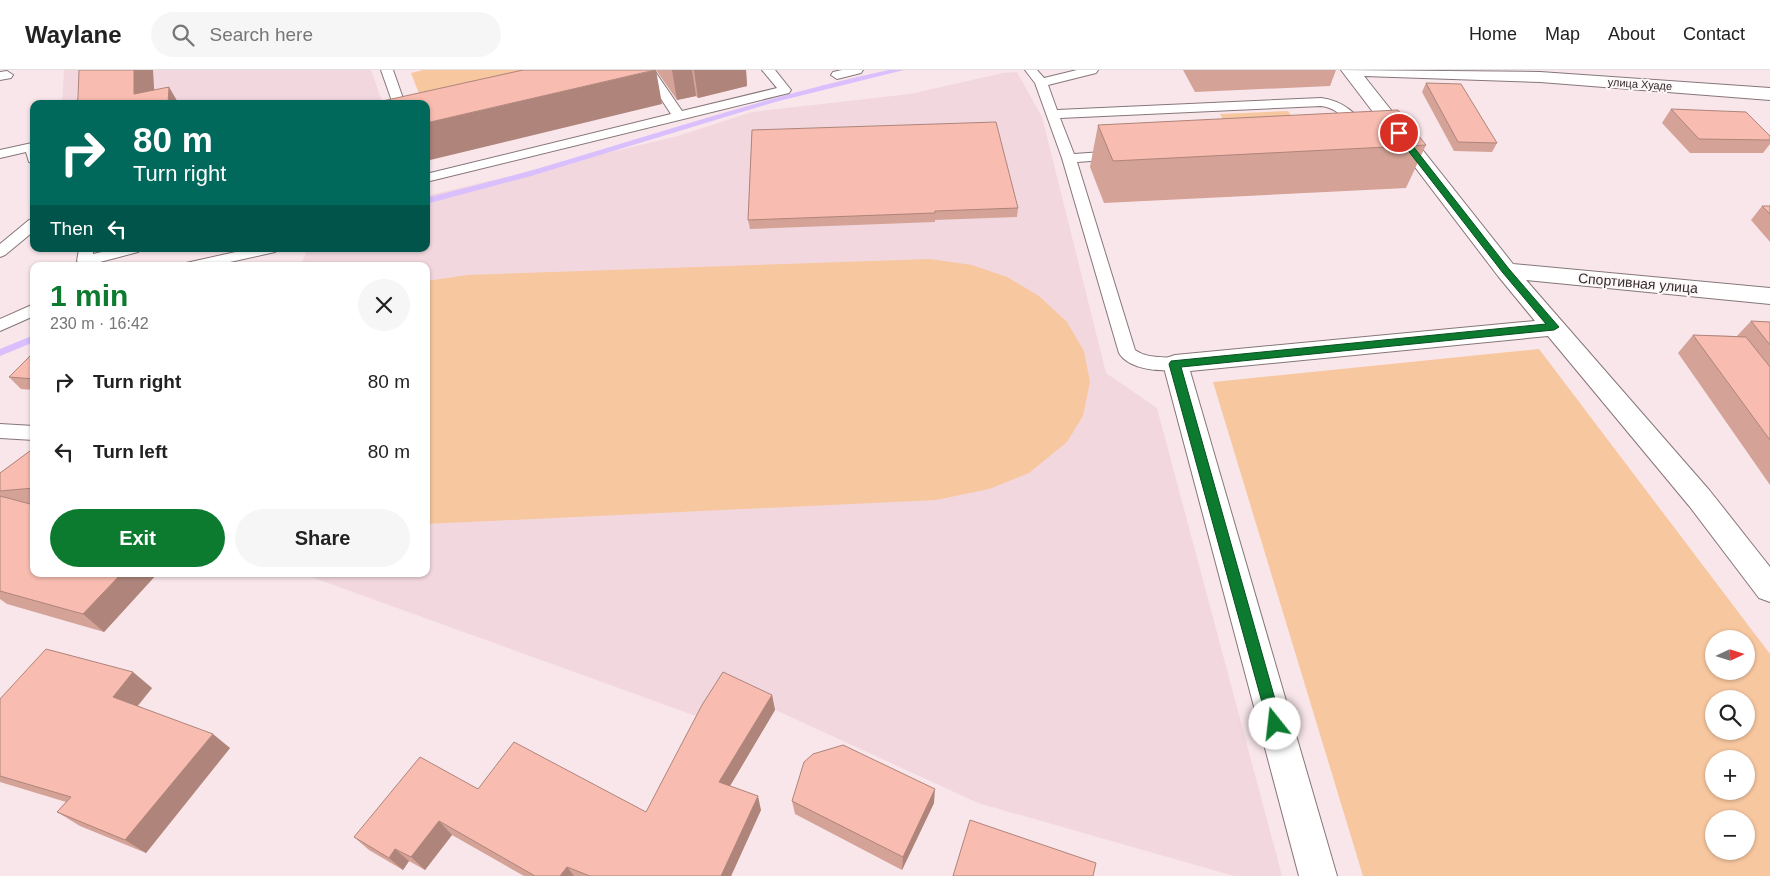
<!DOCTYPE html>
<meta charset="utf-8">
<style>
body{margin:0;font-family:Arial,sans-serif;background:#f6f6f6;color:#222;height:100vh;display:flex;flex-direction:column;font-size:19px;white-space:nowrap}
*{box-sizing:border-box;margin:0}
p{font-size:16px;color:#767676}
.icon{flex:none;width:28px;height:28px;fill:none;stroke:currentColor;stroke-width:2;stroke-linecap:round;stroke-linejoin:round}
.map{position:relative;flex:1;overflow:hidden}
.details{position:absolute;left:30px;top:192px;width:400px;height:315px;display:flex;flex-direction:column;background:#fff;border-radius:10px;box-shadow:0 1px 4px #0004}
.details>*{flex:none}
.banner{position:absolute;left:30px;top:30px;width:400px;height:152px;border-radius:10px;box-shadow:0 1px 4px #0004;background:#00695c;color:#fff;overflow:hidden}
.needle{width:32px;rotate:86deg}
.fabs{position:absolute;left:1705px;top:560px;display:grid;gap:10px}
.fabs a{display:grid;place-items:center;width:50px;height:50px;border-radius:50%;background:#fff;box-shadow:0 1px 4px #0004;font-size:25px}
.pin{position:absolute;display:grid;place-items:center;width:42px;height:42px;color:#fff;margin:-21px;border:2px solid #fff;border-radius:50%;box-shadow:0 1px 5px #0007}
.me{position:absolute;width:55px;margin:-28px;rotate:344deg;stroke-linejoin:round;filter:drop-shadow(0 0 4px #0008)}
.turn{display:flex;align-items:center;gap:18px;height:105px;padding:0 20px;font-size:22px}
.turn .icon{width:65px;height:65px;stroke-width:2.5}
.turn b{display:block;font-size:35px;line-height:42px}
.then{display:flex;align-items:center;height:48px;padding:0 20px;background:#0003;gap:10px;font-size:19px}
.round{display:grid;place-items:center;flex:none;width:52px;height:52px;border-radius:26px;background:#f6f6f6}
.overview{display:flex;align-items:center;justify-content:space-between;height:85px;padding:0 20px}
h1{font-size:30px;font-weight:700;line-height:38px;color:#0c7b30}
.cta{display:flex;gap:10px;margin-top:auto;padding:10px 20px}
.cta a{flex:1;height:58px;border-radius:30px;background:#0c7b30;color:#fff;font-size:20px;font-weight:700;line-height:58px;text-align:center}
.cta a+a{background:#f6f6f6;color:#222}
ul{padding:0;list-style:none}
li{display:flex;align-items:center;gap:15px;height:70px;padding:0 20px}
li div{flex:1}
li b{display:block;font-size:19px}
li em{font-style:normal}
header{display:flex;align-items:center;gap:30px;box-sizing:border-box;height:70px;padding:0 25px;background:#fff;border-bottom:1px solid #e0e0e0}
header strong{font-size:24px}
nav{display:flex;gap:28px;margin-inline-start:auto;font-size:18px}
.search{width:350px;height:45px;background:#f6f6f6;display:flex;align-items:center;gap:12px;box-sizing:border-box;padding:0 18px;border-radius:28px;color:#767676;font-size:19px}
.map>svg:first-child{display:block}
</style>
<header>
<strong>Waylane</strong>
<div class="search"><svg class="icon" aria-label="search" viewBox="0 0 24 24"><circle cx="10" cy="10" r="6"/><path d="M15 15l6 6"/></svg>Search here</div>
<nav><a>Home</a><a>Map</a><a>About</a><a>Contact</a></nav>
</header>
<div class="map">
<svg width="1770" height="806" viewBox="0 0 1770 806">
<rect width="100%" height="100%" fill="#f9e6ea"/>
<path fill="#f2d8de" d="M 64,0 L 371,0 L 383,34 L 62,34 Z
M 1017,2 L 1042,47 L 1106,303 L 1157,338 L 1282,806 L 1234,806 L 978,733 L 719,614 L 696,646 L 303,504 L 426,504 L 426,196 L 300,196 L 308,179 L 426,179 L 426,126 L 678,66 L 752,42 L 910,24 L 1003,3 Z"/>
<path fill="#f7c79f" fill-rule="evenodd" d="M 423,0 L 536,0 L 423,34 L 411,3 Z
M 1288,41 L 1302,62 L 1232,65 L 1220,44 Z
M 930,189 L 972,195 L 1007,207 L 1039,226 L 1067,252 L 1084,281 L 1090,312 L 1083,346 L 1067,372 L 1029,403 L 989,419 L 936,430 L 426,454 L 426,211 L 468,205 Z
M 1539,279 L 1770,584 L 1770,806 L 1363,806 L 1213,312 ZM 1714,569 L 1746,569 L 1746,601 L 1714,601 ZM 1714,629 L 1746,629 L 1746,661 L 1714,661 ZM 1714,689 L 1746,689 L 1746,721 L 1714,721 ZM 1714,749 L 1746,749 L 1746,781 L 1714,781 Z"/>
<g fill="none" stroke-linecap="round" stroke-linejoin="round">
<path fill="#d9bffd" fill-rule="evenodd" d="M 889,0 L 904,0 L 775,32 L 531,106 L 426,134 L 426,128 C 464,118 502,109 540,98 C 656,64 771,25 889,0 Z
M 34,265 L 34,272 L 0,286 L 0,279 Z"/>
<g stroke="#867679" stroke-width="2">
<path id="service" d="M 381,0 L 393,0 L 405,34 L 393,34 Z
M 642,0 L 654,0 L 682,41 L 777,18 L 762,0 L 775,0 L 791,20 L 789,23 L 426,112 L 426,104 L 671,44 Z
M 842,0 L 863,0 L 861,3 L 837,9 L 831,5 L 833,2 Z
M 1025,0 L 1037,0 L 1044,8 L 1077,0 L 1098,0 L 1096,3 L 1048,15 L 1057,40 L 1321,28 C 1344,31 1357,44 1370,62 L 1363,66 C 1348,62 1346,39 1321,36 L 1060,48 L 1074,84 L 1117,81 L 1124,85 L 1117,89 L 1077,92 L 1135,280 C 1149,290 1165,285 1181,290 L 1183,294 L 1181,298 C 1164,303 1129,300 1119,283 L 1062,88 L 1035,13 Z
M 7,1 L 13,5 L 11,8 L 0,10 L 0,2 Z
M 32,73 L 34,73 L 34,93 L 29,92 L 26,82 L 0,88 L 0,80 Z
M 34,149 L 34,161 L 5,185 L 0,187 L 0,174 L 29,150 Z
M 79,179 L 93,179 L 93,184 L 115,179 L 141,179 L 138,182 L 85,196 L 80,194 L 77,191 Z
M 249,179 L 278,179 L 275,182 L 212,196 L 183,196 L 186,193 Z
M 34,234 L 34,246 L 0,261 L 0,249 Z
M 0,354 L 34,356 L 34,370 L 0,368 Z"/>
</g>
<g stroke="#867679" stroke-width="2">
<path id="minor" d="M 1341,0 L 1540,2 L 1770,18 L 1770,30 L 1540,12 L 1364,6 L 1513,194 L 1770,218 L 1770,234 L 1526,210 L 1710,421 L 1770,497 L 1770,532 L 1759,528 L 1690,437 L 1548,266 L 1190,301 L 1337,806 L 1299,806 L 1163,294 L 1166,288 L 1175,285 L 1535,251 L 1498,206 Z"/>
</g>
<use href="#service" fill="#fff" fill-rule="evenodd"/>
<use href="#minor" fill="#fff" fill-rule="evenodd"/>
</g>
<path fill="#d5a297" d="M 656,0 L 746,0 L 747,16 L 698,28 L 696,26 L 677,30 Z
M 1183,0 L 1336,0 L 1330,16 L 1195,22 Z
M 1426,13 L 1497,73 L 1492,82 L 1454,81 L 1422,22 Z
M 1671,39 L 1770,66 L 1770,74 L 1763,83 L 1690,83 L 1662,53 Z
M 1098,55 L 1426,75 L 1406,118 L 1104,133 L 1090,97 Z
M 752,60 L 1018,138 L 1017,147 L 935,150 L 935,152 L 750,159 L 748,150 Z
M 1762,136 L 1770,136 L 1770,172 L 1751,150 Z
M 1751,251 L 1770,252 L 1770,415 L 1678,283 L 1693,265 L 1737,266 Z
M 34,282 L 34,320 L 21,319 L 9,307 Z
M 34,378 L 34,504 L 157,504 L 104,562 L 7,534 L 0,529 L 0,403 Z
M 152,618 L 138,636 L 230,678 L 146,783 L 80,756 L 57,742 L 66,732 L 0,712 L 0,629 Z
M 772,625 L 775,640 L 730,716 L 761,740 L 731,806 L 524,806 L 452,765 L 425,800 L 409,791 L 403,800 L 369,780 L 354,767 L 478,719 L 646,742 Z
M 792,731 L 934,733 L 902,800 L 795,744 Z"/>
<path fill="#ae847b" d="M 134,0 L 153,0 L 155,34 L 134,24 Z
M 656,0 L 662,34 L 426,91 L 426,53 Z
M 672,0 L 692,0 L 696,26 L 677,30 Z
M 694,0 L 746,0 L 747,16 L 698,28 Z
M 169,17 L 179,34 L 168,34 Z
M 121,504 L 157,504 L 104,562 L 83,544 Z
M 133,602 L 152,618 L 132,642 L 113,627 Z
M 772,625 L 775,640 L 724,726 L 719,712 Z
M 213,664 L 230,678 L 146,783 L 125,770 Z
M 935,719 L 934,733 L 902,800 L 903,787 Z
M 758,726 L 761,740 L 731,806 L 721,806 Z
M 439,751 L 452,765 L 425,800 L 411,787 Z
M 395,779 L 409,791 L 403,800 L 389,788 Z
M 567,797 L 574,806 L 560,806 Z"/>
<path fill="#f8bcb0" stroke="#ae847b" d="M 79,0 L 134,0 L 134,24 L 169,17 L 168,34 L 77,34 L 78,27 Z
M 523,0 L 655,0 L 426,53 L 426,34 L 369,34 Z
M 1426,13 L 1461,14 L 1497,73 L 1458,72 Z
M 1671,39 L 1746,42 L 1770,66 L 1770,70 L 1699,69 Z
M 1398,40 L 1426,75 L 1113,91 L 1098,55 Z
M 996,52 L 1018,138 L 935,141 L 935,143 L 748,150 L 752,60 Z
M 1762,136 L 1770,136 L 1770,144 Z
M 1751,251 L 1770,252 L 1770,275 Z
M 1693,265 L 1746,267 L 1770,297 L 1770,370 Z
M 34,282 L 34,309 L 9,307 Z
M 34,378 L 34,418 L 0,421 L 0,403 Z
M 0,426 L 34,435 L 34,504 L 121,504 L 83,544 L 0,521 Z
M 46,579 L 133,602 L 113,627 L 213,664 L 125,770 L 57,742 L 71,727 L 0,706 L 0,629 Z
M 723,602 L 772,625 L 719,712 L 758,726 L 721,806 L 590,806 L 567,797 L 560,806 L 535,806 L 439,751 L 411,787 L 395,779 L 389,788 L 354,767 L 420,687 L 478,719 L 514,672 L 646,742 L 702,635 Z
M 843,675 L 935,719 L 903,787 L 792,731 L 804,692 L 813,684 Z
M 970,750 L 1096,793 L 1093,806 L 953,806 Z"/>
<path fill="#0c7b30" stroke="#08501f" d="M 1396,62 L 1402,62 L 1509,199 L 1559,257 L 1554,260 L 1181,297 L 1282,654 L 1280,659 L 1275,661 L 1270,659 L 1268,654 L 1169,294 L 1171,291 L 1546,254 L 1503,203 L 1396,65 Z"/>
<g text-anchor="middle" stroke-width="4" stroke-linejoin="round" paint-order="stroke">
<g font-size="11" fill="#332c2e" stroke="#fef7f8">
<text transform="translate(1640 14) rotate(4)" y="4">улица Хуаде</text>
</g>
<g font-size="14" fill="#332c2e" stroke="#fef7f8">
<text transform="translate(1638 213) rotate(5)" y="5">Спортивная улица</text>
</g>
</g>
</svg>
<div class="fabs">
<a><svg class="needle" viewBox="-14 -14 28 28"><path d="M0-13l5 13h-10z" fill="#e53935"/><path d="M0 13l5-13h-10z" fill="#767676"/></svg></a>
<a><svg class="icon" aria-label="search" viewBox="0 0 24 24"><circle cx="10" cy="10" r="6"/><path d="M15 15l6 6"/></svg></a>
<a>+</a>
<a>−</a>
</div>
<div class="pin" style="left:1399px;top:63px;background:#d93025"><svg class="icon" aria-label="arrive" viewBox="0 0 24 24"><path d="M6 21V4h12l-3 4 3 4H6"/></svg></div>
<svg class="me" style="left:1275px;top:654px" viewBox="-20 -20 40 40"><circle r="19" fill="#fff"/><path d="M0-13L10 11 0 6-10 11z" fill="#0c7b30"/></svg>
<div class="banner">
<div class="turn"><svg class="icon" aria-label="right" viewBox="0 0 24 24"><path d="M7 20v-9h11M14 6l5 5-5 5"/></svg><div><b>80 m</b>Turn right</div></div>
<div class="then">Then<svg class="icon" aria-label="left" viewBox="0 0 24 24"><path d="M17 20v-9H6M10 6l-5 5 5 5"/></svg></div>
</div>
<section class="details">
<div class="overview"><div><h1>1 min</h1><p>230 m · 16:42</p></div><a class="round"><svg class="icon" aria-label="close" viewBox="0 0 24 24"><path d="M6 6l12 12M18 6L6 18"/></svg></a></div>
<ul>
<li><svg class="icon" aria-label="right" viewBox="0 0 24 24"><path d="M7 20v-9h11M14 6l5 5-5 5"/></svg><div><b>Turn right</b></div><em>80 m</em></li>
<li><svg class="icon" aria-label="left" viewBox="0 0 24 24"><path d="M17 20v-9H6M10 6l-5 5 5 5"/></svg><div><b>Turn left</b></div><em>80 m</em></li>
</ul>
<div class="cta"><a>Exit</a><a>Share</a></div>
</section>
</div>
